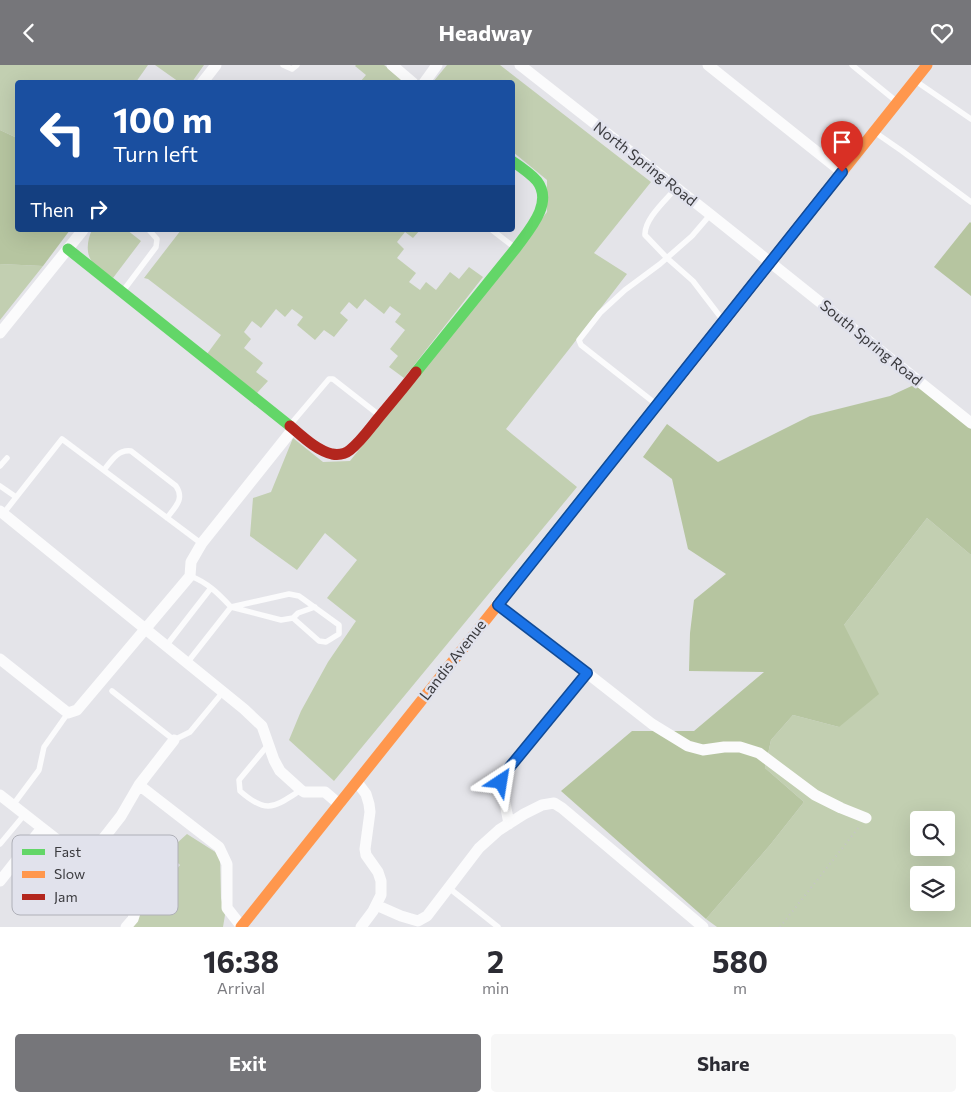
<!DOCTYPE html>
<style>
body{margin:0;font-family:Commissioner,sans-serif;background:#f7f7f7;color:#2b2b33;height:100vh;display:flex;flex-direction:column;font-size:19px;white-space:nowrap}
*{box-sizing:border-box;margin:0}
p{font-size:16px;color:#7c7c81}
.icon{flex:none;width:28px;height:28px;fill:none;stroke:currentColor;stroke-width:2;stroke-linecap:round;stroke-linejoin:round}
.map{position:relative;height:862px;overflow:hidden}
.drawer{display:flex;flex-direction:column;background:#fff;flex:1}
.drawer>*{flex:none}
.banner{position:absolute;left:15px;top:15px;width:500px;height:152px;border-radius:5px;box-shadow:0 5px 20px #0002;background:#1a4fa0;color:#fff;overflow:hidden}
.buttons{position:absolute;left:910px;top:746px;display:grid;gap:10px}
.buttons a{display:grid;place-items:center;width:45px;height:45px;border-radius:5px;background:#fff;box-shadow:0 5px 20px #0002;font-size:25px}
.pin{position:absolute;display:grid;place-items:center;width:42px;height:42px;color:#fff;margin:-51px -21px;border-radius:50% 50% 50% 0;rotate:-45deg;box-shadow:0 0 5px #0007}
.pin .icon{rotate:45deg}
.me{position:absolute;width:55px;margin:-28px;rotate:33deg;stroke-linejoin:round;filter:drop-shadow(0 0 4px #0008)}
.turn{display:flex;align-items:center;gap:18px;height:105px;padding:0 15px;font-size:22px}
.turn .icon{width:65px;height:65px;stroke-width:2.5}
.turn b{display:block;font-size:35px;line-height:42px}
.then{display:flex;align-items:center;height:48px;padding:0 15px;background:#0003;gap:10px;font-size:19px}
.eta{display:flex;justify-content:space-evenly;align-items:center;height:85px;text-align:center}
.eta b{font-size:30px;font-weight:700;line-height:35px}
.primary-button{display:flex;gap:10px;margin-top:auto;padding:10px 15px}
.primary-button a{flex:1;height:58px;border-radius:5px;background:#76767a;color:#fff;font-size:20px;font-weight:700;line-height:58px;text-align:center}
.primary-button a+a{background:#f7f7f7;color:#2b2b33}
header{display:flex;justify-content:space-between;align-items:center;height:65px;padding:0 15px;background:#76767a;color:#fff;font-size:22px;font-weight:700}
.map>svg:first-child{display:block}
</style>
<header><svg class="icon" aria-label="back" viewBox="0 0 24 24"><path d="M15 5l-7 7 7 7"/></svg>Headway<svg class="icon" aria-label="heart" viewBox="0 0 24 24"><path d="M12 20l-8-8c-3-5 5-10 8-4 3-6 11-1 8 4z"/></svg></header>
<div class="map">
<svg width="971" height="862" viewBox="0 0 971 862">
<rect width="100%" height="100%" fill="#e4e4e9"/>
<path fill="#c2cfb1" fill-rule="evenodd" d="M 0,0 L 148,0 L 136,17 L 18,18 L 17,73 L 0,65 Z
M 155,0 L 204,0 L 192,17 L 179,17 Z
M 356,0 L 384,0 L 405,17 L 360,17 L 366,10 L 355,1 Z
M 447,0 L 500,0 L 651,117 L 594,188 L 627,209 L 570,283 L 506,364 L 577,422 L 334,716 L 289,675 L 301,646 L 328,597 L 356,556 L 327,533 L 357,495 L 325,468 L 297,505 L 250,471 L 253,433 L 271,427 L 293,373 L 323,397 L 350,396 L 547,147 L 547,115 L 513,87 L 512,18 L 433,17 Z
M 92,165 L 127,165 L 141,176 L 113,213 C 107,208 99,204 94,199 C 85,190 87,175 92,165 Z
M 181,165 L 420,165 L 413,173 L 405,167 L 397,177 L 404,184 L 397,193 L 416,208 L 409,217 L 420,225 L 426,217 L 436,225 L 450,207 L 459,214 L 469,202 L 483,212 L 404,313 L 389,302 L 398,291 L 390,284 L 405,265 L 395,257 L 401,249 L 390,241 L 384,249 L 365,234 L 357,244 L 349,237 L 340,248 L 348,255 L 334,272 L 324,265 L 315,275 L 297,260 L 303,252 L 292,244 L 285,252 L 276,244 L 261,263 L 252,256 L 244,267 L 251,274 L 244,283 L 263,298 L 256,307 L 268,316 L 257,328 L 207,289 L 221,270 L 148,214 L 144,213 Z
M 0,199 L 43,201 L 0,255 Z
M 927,453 L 971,490 L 971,862 L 717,862 L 706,854 L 770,780 L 804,737 L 765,703 L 771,675 L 793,650 L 839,662 L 844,560 ZM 919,755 L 946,755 L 946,782 L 919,782 ZM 919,810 L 946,810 L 946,838 L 919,838 Z
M 187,769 L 220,790 L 221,833 L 225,850 L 223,862 L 130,862 L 180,800 L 167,787 Z"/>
<path fill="#b6c5a0" d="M 0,65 L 17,73 L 18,165 L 70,165 L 43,201 L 0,199 Z
M 970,157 L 971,158 L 971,231 L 934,202 Z
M 916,319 L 971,364 L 971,490 L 927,453 L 844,560 L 879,629 L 839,662 L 793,650 L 771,675 L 765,703 L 804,737 L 770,780 L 706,854 L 561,726 L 632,666 L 694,666 L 764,607 L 689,606 L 690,568 L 694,535 L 726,509 L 688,484 L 672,414 L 643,392 L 667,359 L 718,397 L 810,351 L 890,331 Z"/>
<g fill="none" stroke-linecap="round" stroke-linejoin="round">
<path stroke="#c5c5c6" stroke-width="2" stroke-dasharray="1 4" stroke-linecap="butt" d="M 780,862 L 859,762"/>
<path stroke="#fbfbfc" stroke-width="5.5" d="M 283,0 L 292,4 L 297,0
M 852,0 L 896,36
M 917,17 L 971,54
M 876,68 L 902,86 L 971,137
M 676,123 C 666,135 644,154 645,170 L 667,193 L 693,216 L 722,254
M 492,165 L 514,182
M 123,226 L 156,182 L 157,174 L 149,165
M 656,339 L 581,280 L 579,275 L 600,248 L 625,225 L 660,199 L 692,171 L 710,150
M 290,360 L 329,314 L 333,314 L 379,350
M 0,401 L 7,393
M 104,405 C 111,396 118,384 131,386 L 176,421 C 185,434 175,442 167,453
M 0,421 L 16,432
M 3,449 L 62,374 L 202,479
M 190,511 C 207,517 219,529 231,542 L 289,529 L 299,531 L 339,560 L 339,569 L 326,577 L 319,576 L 293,553
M 166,581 L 211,523
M 187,598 L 231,542 L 281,555 L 293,553 L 298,548 L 315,542
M 112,626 L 174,675 L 190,667 L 223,627
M 268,680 L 239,715 L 240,726 C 267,750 274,742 301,725
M 13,740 L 39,705 L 44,682 L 68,648
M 0,779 L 25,749
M 449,823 L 498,862"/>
<path stroke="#fbfbfc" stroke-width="11" d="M 392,0 L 413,18
M 520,0 L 706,146 L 971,358
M 708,0 L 842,107
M 202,18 L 216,0
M 424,18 L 437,0
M 0,268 L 83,165
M 0,446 L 244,644 L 262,661 L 274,695 L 280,706 L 301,725 L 304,727 L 325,727 L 339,739
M 497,539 L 587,608 L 509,703 L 501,717 L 509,759
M 0,594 L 68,648 L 77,645 L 190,511 L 191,497 L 202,478 L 293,364
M 587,608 L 652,659 L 688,681 L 703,685 L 724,682 L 740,682 L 759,688 L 815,730 L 841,743 L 866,753
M 174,675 L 139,720 L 219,782 L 227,799 L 227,843 L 242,862
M 357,717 L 366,729 L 369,739 L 370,747 L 365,784 L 366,790 L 378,807 L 381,816 L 381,830 L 373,846 L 361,862
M 0,730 L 138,838 L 133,854 L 126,862
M 85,797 L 121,751 L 139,720
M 0,816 L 42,763
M 376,840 L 401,851 L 418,856 L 427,851 L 479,783 L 499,765 L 524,749 L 542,740 L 554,738 L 562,743 L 703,862"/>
<path stroke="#63d668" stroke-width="11" d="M 68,184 L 290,361
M 416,307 L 516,183 C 529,165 554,138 537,116 C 530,108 521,102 512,96
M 504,532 L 680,311"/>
<path stroke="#ff974d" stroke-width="11" d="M 826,127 L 927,0
M 241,862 L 504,532"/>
<path stroke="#b3261e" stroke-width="11" d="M 680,311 L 826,127
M 290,361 C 302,371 316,385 332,389 C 338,390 345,389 350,385 C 360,377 368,366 376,356 C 389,340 403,324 416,307"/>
</g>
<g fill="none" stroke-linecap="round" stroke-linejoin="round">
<g stroke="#114b97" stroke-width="12">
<path id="route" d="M 501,717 L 509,703 L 587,608 L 498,540 L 842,107"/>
</g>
<use href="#route" stroke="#1a73e8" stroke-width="9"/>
</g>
<g text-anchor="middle" stroke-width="5" stroke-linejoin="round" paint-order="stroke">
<g font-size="15" fill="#3a3a3e" stroke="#e1e2ec">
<text transform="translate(645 99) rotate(38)" y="5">North Spring Road</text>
<text transform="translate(871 278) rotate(39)" y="5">South Spring Road</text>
<text transform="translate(453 595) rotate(-52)" y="5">Landis Avenue</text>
</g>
</g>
<rect x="12" y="770" width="166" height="80" rx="8" fill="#e1e2ec" stroke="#afb0b8" stroke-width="1"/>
<rect x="22" y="784" width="23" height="6" fill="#63d668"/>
<rect x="22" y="806" width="23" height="7" fill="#ff974d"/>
<rect x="22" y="829" width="23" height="6" fill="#b3261e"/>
<g font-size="14" fill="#3a3a3e">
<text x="54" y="792">Fast</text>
<text x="54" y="814">Slow</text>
<text x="54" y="837">Jam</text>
</g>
</svg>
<div class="buttons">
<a><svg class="icon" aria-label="search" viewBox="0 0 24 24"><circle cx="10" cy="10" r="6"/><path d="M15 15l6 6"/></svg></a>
<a><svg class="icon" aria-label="layers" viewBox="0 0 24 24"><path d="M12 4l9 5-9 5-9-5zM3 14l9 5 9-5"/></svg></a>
</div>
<div class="pin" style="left:842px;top:107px;background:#d93025"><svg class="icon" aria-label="arrive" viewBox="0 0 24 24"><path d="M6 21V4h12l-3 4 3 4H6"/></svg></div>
<svg class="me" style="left:501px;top:717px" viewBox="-20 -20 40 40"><path d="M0-17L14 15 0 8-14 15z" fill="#1a73e8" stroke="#fff" stroke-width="4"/></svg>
<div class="banner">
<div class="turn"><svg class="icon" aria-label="left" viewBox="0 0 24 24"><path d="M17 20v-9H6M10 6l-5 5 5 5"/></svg><div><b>100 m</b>Turn left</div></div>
<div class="then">Then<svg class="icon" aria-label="right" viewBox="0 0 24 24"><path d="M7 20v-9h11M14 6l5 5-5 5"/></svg></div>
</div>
</div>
<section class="drawer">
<div class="eta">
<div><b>16:38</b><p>Arrival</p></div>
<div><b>2</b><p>min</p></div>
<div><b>580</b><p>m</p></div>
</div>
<div class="primary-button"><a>Exit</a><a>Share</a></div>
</section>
